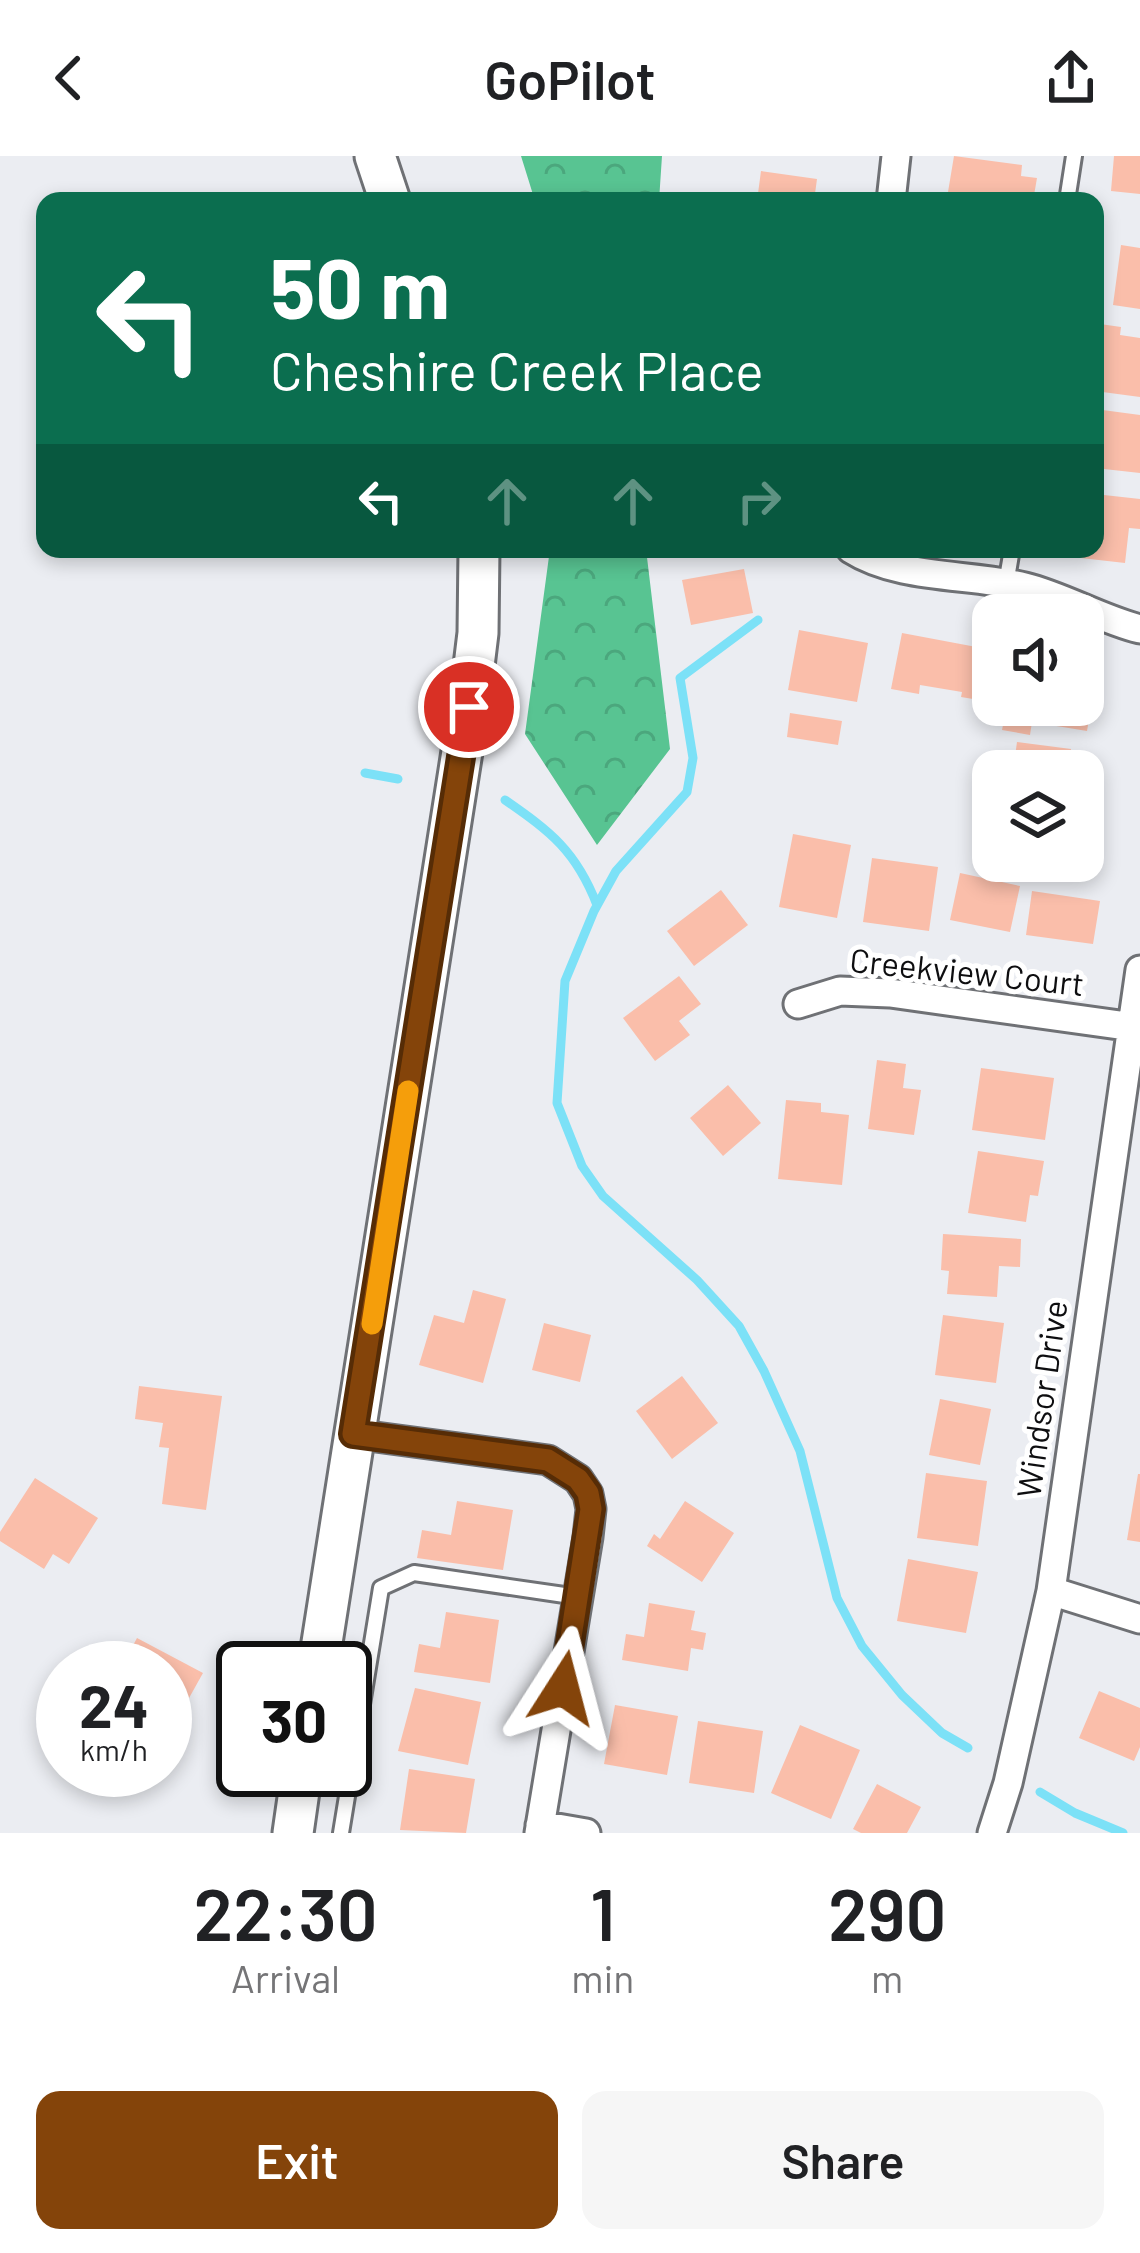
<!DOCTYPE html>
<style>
body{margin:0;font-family:Barlow,sans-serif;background:#f6f6f6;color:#202124;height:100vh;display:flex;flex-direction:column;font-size:45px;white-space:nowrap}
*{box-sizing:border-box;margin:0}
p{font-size:39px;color:#757577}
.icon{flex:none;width:66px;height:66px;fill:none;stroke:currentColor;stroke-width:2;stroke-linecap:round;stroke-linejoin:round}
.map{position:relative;height:1677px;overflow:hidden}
.sheet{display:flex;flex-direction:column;background:#fff;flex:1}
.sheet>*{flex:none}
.banner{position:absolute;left:36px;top:36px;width:1068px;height:366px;border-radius:24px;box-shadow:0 6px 18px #0003;background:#0b6e4f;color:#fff;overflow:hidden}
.buttons{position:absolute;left:972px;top:438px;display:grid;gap:24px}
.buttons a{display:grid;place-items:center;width:132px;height:132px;border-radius:24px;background:#fff;box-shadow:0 6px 18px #0003;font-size:60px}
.speed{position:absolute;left:36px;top:1485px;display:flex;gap:24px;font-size:60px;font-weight:700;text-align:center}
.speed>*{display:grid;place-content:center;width:156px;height:156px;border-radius:50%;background:#fff;box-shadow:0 6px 18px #0003;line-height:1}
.speed small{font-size:30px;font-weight:400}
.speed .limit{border:6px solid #111;border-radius:18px;background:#fff;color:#111}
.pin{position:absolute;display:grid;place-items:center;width:102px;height:102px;color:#fff;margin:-51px;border:6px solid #fff;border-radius:50%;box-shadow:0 3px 12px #0007}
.me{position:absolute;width:132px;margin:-66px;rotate:9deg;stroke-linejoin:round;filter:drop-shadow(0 0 9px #0008)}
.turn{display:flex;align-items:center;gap:42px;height:252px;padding:0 36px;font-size:54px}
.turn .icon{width:156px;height:156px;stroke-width:2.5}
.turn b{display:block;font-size:84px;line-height:102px}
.lanes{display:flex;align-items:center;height:114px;padding:0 36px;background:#0003;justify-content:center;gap:60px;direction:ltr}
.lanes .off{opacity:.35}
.eta{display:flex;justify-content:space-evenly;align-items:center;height:204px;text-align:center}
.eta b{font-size:72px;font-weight:600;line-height:84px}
.cta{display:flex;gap:24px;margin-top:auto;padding:24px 36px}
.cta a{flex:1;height:138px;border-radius:24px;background:#84440a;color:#fff;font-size:48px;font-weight:600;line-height:138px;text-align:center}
.cta a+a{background:#f6f6f6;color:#202124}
header{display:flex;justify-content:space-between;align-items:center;height:156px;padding:0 36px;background:#fff;font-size:54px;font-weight:600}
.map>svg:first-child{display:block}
</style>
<header><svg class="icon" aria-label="back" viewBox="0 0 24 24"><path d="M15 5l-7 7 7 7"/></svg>GoPilot<svg class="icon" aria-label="share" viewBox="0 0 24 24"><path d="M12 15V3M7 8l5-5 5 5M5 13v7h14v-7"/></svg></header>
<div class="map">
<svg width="1140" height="1677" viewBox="0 0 1140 1677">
<defs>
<pattern id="forest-crowns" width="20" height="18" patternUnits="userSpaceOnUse" patternTransform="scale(3)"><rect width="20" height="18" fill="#58c492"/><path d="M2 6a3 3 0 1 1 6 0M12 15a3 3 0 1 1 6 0" fill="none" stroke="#4ba77d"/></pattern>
</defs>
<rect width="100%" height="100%" fill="#ebedf2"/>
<path fill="url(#forest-crowns)" d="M 521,0 L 662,0 L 659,45 L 535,45 Z
M 550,393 L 646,393 L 670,593 L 597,689 L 525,578 Z"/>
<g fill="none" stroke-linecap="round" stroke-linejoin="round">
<path stroke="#7ce1f7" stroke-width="9" d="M 758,464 L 680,522 L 693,602 L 687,636 L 616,715 L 594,755 L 565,825 L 557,947 L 582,1010 L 603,1040 L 697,1124 L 739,1170 L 764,1215 L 800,1295 L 837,1442 L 862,1490 L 902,1539 L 942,1577 L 968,1592
M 365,617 L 398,623
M 505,644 C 551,676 576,695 597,749
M 1040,1636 L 1075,1657 L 1123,1677"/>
</g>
<path fill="#fabeaa" d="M 954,0 L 1022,9 L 1021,20 L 1037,22 L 1033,45 L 997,45 L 948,36 Z
M 1114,0 L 1140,0 L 1140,38 L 1111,35 Z
M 761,15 L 817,23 L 814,45 L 757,45 Z
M 1121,89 L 1140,92 L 1140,153 L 1113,149 Z
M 1100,168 L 1121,171 L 1120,179 L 1140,182 L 1140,241 L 1095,235 Z
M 1095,253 L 1140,259 L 1140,317 L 1095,312 Z
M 1095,338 L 1140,343 L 1140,373 L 1129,372 L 1125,407 L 1081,402 L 1082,393 L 1095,393 Z
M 744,413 L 753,457 L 691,469 L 682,424 Z
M 799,474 L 868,487 L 857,546 L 788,534 Z
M 902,477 L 987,493 L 979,544 L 961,541 L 962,536 L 920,529 L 919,538 L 891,533 Z
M 1083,527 L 1095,529 L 1087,575 L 1032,566 L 1030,579 L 1002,574 L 1007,549 L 1083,549 Z
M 790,557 L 842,565 L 838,589 L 787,581 Z
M 1017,586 L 1071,593 L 1069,615 L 1013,615 Z
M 793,678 L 851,689 L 837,762 L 779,751 Z
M 872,702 L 938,711 L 929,775 L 863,766 Z
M 960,717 L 1020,730 L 1010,776 L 950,764 Z
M 721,734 L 748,769 L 694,810 L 667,775 Z
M 1032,735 L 1100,745 L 1093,788 L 1026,779 Z
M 679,820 L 701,848 L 679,865 L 690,879 L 655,905 L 623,862 Z
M 877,904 L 906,908 L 903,932 L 921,934 L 914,979 L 868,973 Z
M 981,912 L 1054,922 L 1045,984 L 972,974 Z
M 728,929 L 761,967 L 723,1000 L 690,962 Z
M 786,944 L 821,947 L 821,956 L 849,959 L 842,1029 L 778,1023 Z
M 978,995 L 1044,1005 L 1038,1040 L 1030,1039 L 1026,1066 L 968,1057 Z
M 943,1078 L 1021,1083 L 1020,1111 L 999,1110 L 997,1141 L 947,1138 L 949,1115 L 941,1114 Z
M 473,1134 L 506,1143 L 483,1227 L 419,1209 L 434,1159 L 464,1167 Z
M 943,1159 L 1004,1167 L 996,1227 L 935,1219 Z
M 544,1167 L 591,1179 L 580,1226 L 532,1214 Z
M 682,1220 L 718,1267 L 672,1303 L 636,1255 Z
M 139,1230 L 222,1240 L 206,1354 L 162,1348 L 169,1292 L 159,1291 L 163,1267 L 135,1263 Z
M 940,1243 L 991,1253 L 980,1309 L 929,1299 Z
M 926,1317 L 987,1325 L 978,1390 L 917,1382 Z
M 1138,1318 L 1140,1318 L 1140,1386 L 1127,1384 Z
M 35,1322 L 98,1362 L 69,1408 L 53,1398 L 44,1413 L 0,1385 L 0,1376 Z
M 457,1345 L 513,1354 L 503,1414 L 417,1402 L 422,1374 L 451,1379 Z
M 685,1345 L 734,1377 L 702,1426 L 647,1390 L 654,1378 L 660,1383 Z
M 908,1403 L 978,1416 L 966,1477 L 897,1465 Z
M 649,1447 L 695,1455 L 691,1474 L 706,1477 L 703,1494 L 691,1492 L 688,1515 L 622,1504 L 626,1478 L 644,1481 Z
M 446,1456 L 499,1464 L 490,1527 L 414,1516 L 419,1488 L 440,1492 Z
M 137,1482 L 203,1517 L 184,1551 L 165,1541 L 165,1512 L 121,1512 Z
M 415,1532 L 481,1546 L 468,1609 L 398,1595 Z
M 1099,1535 L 1140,1552 L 1140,1591 L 1134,1605 L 1079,1582 Z
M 615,1549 L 678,1560 L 667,1619 L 604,1608 Z
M 698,1565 L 763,1575 L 754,1637 L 689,1627 Z
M 800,1569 L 860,1594 L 831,1663 L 771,1637 Z
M 409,1613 L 475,1623 L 466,1677 L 400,1674 Z
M 877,1628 L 921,1651 L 907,1677 L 861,1677 L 853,1673 Z"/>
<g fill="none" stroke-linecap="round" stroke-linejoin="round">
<g stroke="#6f7175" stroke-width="20">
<path id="service" d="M 1067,45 L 1074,0
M 1006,428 L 1012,393
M 341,1677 L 381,1432 L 414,1417 L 578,1441"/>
</g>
<g stroke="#6f7175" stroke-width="33">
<path id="minor" d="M 891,45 L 896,0
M 851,393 C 900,424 969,417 1025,431 C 1065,441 1100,463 1140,473
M 798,848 L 840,835 L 890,837 L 1140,872
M 353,1278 L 548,1304 L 578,1323 L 588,1338 L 591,1353 L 588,1381 L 539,1677
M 1051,1435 L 1140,1463
M 540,1669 L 586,1677
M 992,1677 L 1008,1627 L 1051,1435 L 1140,814"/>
</g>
<g stroke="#6f7175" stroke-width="45">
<path id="secondary" d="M 375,0 L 390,45
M 318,1512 L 469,551 L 478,477 L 479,393
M 293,1677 L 302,1614"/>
</g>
<use href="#service" stroke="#fff" stroke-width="14"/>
<use href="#minor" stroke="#fff" stroke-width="27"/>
<use href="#secondary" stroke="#fff" stroke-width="39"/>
</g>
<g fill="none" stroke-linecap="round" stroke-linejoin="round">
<g stroke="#562c06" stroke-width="30">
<path id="route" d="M 469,551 L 353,1278 L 548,1304 L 578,1323 L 588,1337 L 591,1353 L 563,1532"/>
</g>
<use href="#route" stroke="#84440a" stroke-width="21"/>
<path stroke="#f59e0b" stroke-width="21" d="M 372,1168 L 408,935"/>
</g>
<g text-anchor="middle" stroke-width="10" stroke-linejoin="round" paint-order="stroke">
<g font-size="33" fill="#0e0e10" stroke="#fff">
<text transform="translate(967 816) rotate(6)" y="12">Creekview Court</text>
<text transform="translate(1042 1243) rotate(-82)" y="12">Windsor Drive</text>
</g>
</g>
</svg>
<div class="buttons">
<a><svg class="icon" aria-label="sound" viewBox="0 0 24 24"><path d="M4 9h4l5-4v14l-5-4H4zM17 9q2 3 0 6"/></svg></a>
<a><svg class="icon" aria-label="layers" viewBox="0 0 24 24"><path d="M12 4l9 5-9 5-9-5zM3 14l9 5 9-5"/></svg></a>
</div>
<div class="speed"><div>24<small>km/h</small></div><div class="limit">30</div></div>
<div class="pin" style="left:469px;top:551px;background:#d93025"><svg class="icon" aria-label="arrive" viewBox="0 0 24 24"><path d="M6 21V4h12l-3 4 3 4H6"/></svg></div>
<svg class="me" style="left:563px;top:1532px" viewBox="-20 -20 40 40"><path d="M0-17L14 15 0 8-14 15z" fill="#84440a" stroke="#fff" stroke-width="4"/></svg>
<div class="banner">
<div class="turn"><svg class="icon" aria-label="left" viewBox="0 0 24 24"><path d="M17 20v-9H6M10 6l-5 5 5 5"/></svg><div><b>50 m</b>Cheshire Creek Place</div></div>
<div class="lanes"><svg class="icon" aria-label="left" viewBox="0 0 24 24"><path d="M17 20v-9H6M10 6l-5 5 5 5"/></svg><svg class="icon off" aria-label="ahead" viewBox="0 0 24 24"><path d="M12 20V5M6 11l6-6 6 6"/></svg><svg class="icon off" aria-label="ahead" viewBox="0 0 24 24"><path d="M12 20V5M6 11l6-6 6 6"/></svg><svg class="icon off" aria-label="right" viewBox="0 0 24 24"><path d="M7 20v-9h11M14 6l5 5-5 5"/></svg></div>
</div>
</div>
<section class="sheet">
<div class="eta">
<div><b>22:30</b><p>Arrival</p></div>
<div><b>1</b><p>min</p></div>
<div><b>290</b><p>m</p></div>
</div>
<div class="cta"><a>Exit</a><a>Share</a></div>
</section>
